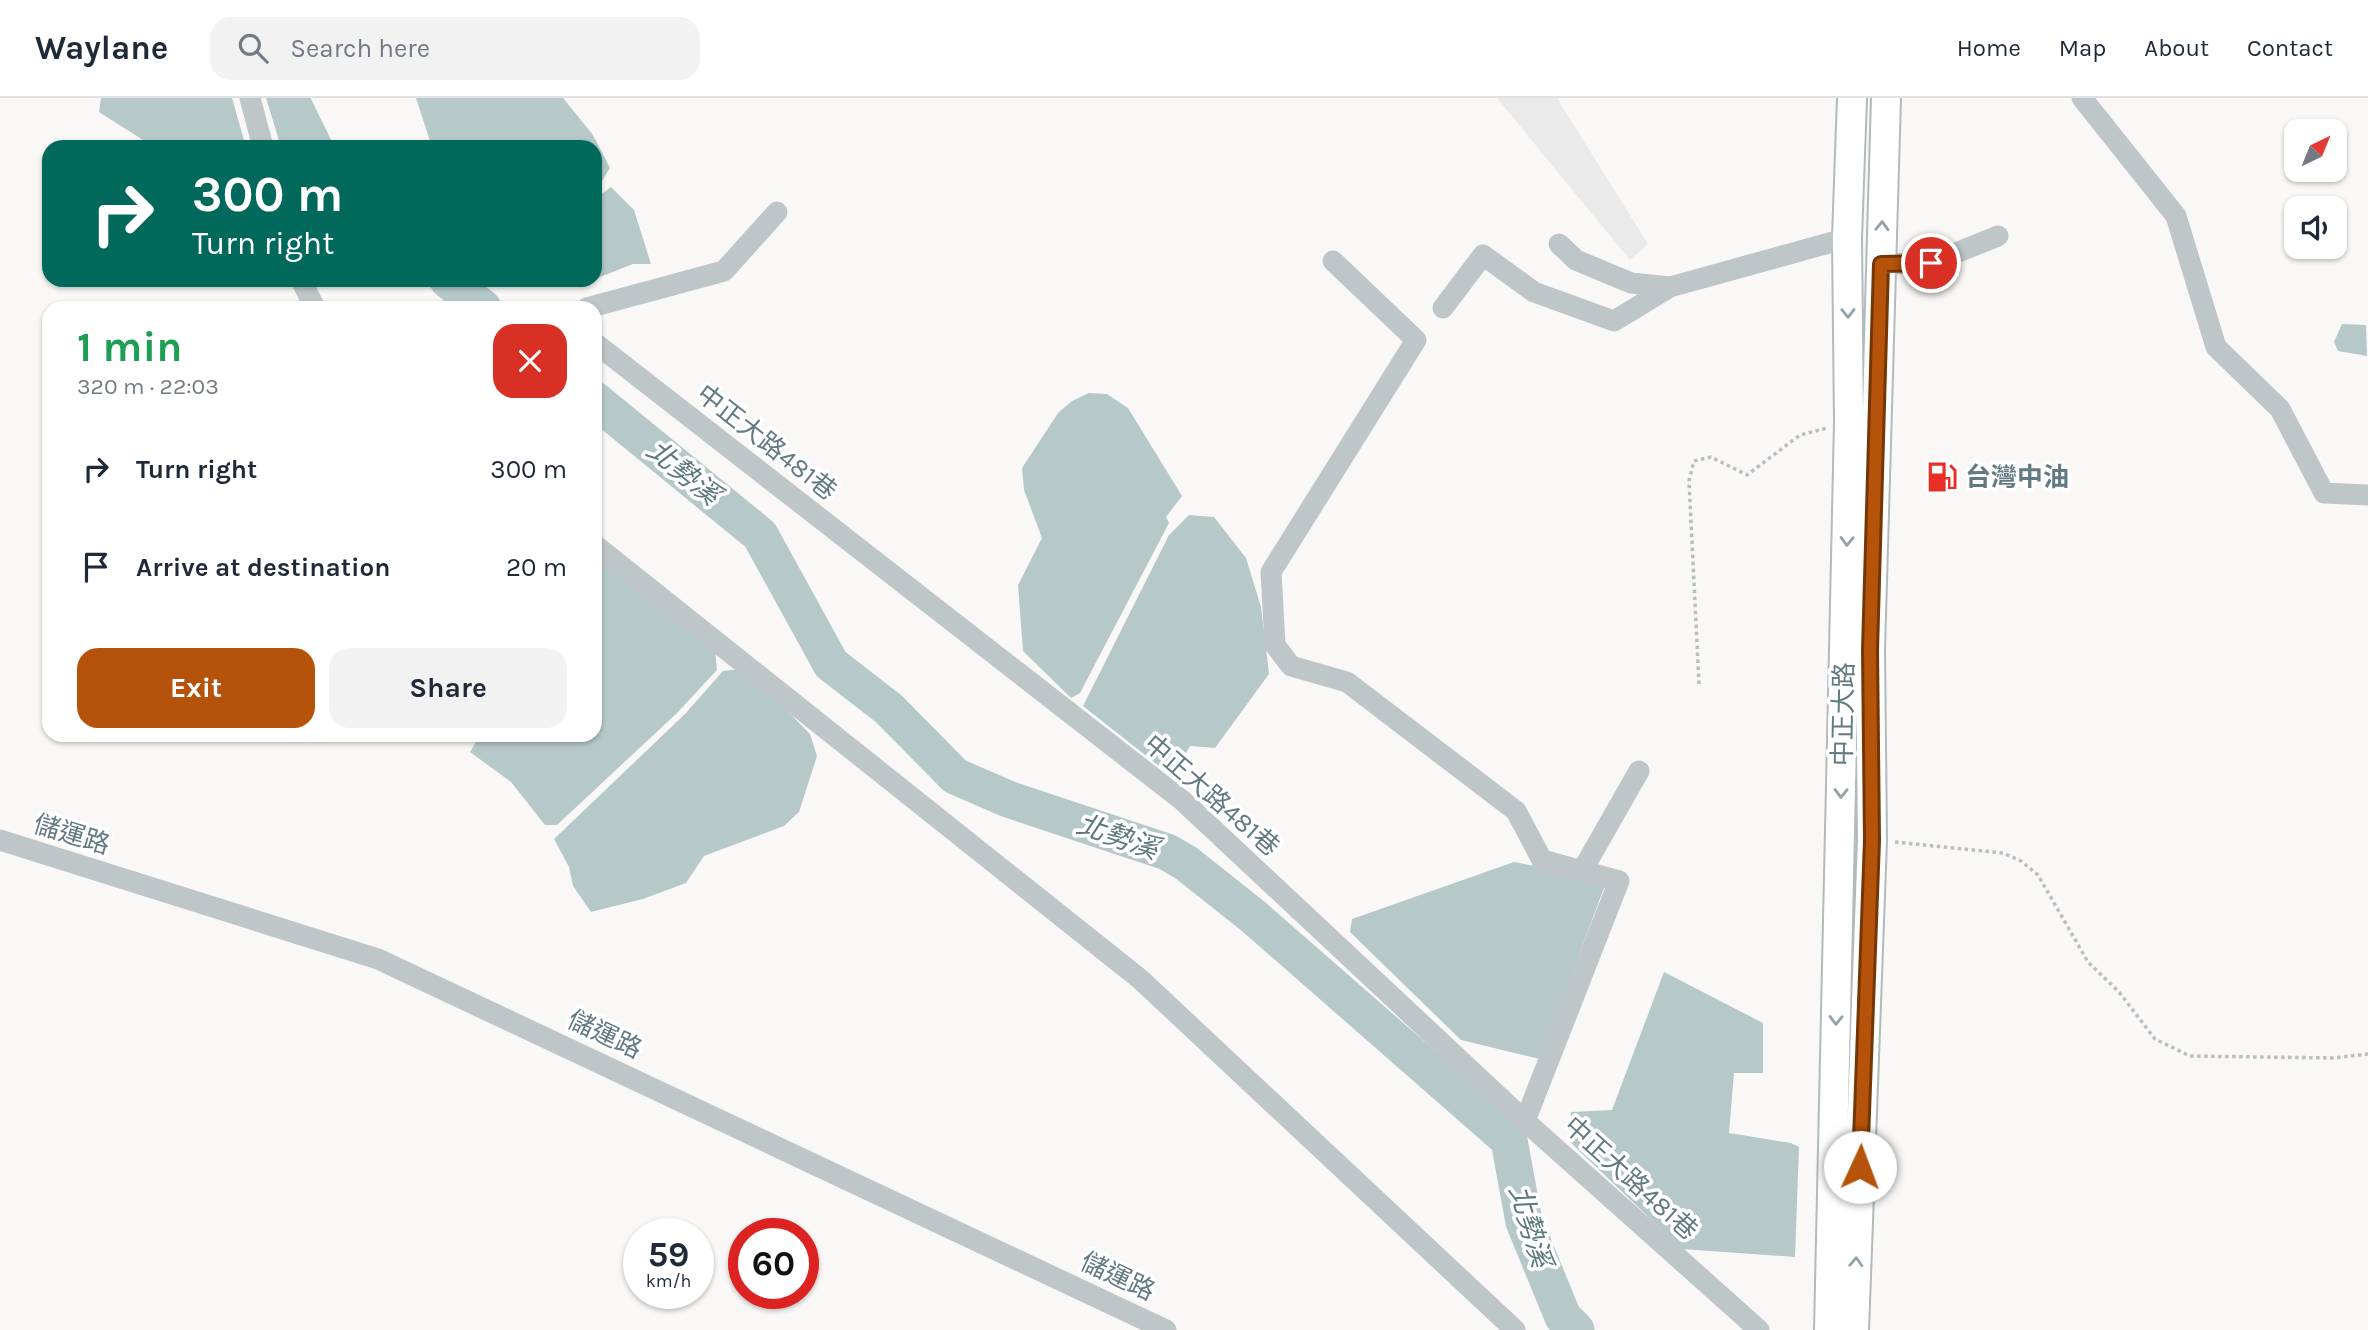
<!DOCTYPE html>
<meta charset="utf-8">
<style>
body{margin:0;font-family:Karla,"Noto Sans TC",sans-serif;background:#f2f2f3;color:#1f2937;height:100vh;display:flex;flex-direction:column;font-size:26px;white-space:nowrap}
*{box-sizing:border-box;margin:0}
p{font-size:23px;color:#747a83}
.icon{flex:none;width:38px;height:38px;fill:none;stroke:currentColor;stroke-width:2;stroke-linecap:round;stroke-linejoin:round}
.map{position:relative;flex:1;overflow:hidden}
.details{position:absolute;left:42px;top:203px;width:560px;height:441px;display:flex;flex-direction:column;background:#fff;border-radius:21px;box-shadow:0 2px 5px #0004}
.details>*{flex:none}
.guide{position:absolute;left:42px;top:42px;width:560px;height:147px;border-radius:21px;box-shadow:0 2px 5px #0004;background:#00695c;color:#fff;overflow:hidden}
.needle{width:46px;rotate:43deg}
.buttons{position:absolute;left:2284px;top:21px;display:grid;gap:14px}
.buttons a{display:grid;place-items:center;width:63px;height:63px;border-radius:14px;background:#fff;box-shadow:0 2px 5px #0004;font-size:35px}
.speed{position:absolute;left:623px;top:1120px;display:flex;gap:14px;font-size:35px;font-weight:700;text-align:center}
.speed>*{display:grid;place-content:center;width:91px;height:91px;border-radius:50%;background:#fff;box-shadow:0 2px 5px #0004;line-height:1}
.speed small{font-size:18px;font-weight:400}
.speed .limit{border:10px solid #d22;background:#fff;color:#111}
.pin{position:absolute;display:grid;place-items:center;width:60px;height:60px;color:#fff;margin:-30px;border:4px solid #fff;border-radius:50%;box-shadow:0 2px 7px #0007}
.me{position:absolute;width:77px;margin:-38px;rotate:2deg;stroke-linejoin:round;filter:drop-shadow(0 0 5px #0008)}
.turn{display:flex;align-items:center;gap:24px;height:147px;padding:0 35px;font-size:32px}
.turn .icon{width:91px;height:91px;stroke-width:2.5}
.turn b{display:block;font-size:49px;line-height:60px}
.round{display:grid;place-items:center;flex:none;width:74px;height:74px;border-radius:21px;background:#f2f2f3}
.head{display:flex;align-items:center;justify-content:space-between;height:119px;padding:0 35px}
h1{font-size:42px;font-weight:700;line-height:52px;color:#1e9e55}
.cta{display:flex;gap:14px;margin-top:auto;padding:14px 35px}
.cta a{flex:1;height:80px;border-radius:21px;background:#b45309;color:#fff;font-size:28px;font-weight:700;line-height:80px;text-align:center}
.cta a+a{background:#f2f2f3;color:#1f2937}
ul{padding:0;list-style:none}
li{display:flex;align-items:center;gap:21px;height:98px;padding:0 35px}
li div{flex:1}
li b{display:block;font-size:26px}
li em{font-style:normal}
header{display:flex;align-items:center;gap:42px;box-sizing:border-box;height:98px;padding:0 35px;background:#fff;border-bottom:2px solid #e0e1e3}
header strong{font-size:33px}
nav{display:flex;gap:38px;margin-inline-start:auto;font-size:24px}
.search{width:490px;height:63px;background:#f2f2f3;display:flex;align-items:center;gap:18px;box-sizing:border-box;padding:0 24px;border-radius:21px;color:#747a83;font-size:26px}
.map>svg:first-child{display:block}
</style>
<header>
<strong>Waylane</strong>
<div class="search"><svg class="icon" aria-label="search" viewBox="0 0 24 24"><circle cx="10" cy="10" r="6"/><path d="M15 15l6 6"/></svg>Search here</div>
<nav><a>Home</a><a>Map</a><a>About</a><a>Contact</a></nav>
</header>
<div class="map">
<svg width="2368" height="1232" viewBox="0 0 2368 1232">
<rect width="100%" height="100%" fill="#f9f8f6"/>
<path fill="#e9eae9" d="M 1497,0 L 1557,0 L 1648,146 L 1630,162 Z"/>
<path fill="#b7c8c9" d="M 101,0 L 232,0 L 246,49 L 154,49 L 99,14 Z
M 266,0 L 281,0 L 289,32 L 298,49 L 281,49 Z
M 416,0 L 563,0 L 593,37 L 610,70 L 595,94 L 595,49 L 432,49 Z
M 611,89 L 634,112 L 651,166 L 633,166 L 595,181 L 595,101 Z
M 2342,226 L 2366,227 L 2367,258 L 2338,253 L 2334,244 Z
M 1089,295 L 1107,296 L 1128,310 L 1182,398 L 1166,419 L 1169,425 L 1080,595 L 1071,600 L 1023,553 L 1018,487 L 1042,440 L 1024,392 L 1022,370 L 1058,315 L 1072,303 Z
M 1189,417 L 1214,419 L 1246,460 L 1261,509 L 1269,576 L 1215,650 L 1190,648 L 1173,679 L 1083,608 L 1169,437 Z
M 595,460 L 715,552 L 717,572 L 677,615 L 557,727 L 545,727 L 511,684 L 470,654 L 480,637 L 595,637 Z
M 740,571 L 757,582 L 810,636 L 817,658 L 799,714 L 784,728 L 704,758 L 686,785 L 643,801 L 591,814 L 573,788 L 569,769 L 554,741 L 685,616 L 723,573 Z
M 1514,764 L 1607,782 L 1540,961 L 1461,942 L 1350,834 L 1352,821 Z
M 1664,874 L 1763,925 L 1763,975 L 1734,975 L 1729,1035 L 1791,1045 L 1799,1049 L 1795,1159 L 1682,1151 L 1570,1044 L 1571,1014 L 1612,1012 Z"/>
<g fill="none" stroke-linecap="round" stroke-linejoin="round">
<path stroke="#b7c8c9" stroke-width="37" d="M 290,0 L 314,49
M 448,182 L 483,210
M 595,302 L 760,437 L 831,566 L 889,611 L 955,678 L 1008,701 L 1167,754 L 1186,765 L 1254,819 L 1509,1042 L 1524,1124 L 1563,1219 L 1576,1232"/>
<g stroke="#b3babc" stroke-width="32">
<path id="major" d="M 1829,1232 L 1849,324 L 1847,140 L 1852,0
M 1854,1232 L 1872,742 L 1870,552 L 1886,0"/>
</g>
<path stroke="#b9bec0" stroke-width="3.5" stroke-dasharray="3.5 3.5" stroke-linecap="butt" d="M 1699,586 L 1689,383 L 1694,363 L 1711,359 L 1747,377 L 1800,337 L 1827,330
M 1895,744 L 2003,755 L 2021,763 L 2038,777 L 2088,864 L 2119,894 L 2155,941 L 2190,958 L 2333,960 L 2368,956"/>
<path stroke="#bfc6c8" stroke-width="21" d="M 250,0 L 263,49
M 2082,0 L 2176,118 L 2216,249 L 2280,311 L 2324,395 L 2368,397
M 1559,146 L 1576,162 L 1631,185 L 1670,189 L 1847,140
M 1333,163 L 1416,242 L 1271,474 L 1275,547 L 1291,568 L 1347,584 L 1516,713 L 1542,762 L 1619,783 L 1525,1023
M 1881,166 L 1931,165 L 1998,138
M 301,182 L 315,210
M 587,210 L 724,173 L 777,114
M 1443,210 L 1483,157 L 1534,194 L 1614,223 L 1670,189
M 595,245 L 1183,703 L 1525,1023 L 1759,1232
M 595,447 L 1140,881 L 1515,1232
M 0,742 L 378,861 L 1166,1232
M 1582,773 L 1639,673"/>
<use href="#major" stroke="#fff" stroke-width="28"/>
</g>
<defs><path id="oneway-chevron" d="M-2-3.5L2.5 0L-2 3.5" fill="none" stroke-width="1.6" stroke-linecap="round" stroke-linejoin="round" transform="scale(1.75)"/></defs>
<g stroke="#92a2a8">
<use href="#oneway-chevron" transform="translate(1882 128) rotate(-88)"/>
<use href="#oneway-chevron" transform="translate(1848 215) rotate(89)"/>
<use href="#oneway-chevron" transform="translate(1847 443) rotate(91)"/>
<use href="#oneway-chevron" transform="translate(1841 695) rotate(91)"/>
<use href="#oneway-chevron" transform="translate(1836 922) rotate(91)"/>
<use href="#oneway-chevron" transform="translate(1856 1164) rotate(-88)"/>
</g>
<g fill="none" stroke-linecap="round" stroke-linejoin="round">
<g stroke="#753606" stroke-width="18">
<path id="route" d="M 1860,1069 L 1872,742 L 1870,552 L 1881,166 L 1931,165"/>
</g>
<use href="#route" stroke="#b45309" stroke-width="12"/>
</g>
<defs>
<g id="fuel-bare" transform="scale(2.415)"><path d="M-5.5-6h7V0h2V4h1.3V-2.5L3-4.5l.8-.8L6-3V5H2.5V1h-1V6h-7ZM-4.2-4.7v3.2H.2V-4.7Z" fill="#e82e26" stroke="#fff" stroke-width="2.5" paint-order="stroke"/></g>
</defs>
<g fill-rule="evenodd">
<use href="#fuel-bare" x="1942" y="379"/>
</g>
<g text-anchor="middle" stroke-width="7" stroke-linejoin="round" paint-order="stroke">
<g font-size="26" fill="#637a82" stroke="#fff">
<text transform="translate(767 344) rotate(38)" y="9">中正大路481巷</text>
<text transform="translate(1843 616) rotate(-89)" y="9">中正大路</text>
<text transform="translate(1212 697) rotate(41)" y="9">中正大路481巷</text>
<text transform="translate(72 736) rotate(17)" y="9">儲運路</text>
<text transform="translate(605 936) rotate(25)" y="9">儲運路</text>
<text transform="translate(1631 1080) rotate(42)" y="9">中正大路481巷</text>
<text transform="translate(1118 1178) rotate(25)" y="9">儲運路</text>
</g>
<g font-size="26" font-weight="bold" fill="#637a82" stroke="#fff" text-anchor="start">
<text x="1965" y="388">台灣中油</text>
</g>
<g font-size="28" font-style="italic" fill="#5e797c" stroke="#fff">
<text transform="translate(684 374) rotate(39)" y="10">北勢溪</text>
<text transform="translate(1118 738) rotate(19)" y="10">北勢溪</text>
<text transform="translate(1531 1128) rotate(73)" y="10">北勢溪</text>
</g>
</g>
</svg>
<div class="buttons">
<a><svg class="needle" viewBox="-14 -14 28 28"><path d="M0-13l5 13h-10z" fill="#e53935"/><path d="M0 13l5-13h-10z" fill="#747a83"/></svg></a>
<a><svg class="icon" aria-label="sound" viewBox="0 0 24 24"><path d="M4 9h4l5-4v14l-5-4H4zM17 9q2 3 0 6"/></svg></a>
</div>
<div class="speed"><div>59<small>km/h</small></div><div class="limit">60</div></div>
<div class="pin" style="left:1931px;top:165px;background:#d93025"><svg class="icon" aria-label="arrive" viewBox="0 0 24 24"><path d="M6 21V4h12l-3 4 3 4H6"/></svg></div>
<svg class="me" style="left:1860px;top:1069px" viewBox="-20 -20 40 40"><circle r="19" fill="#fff"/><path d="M0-13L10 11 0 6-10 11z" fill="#b45309"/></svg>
<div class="guide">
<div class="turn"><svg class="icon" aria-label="right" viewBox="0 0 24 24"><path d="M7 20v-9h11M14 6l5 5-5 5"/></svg><div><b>300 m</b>Turn right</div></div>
</div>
<section class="details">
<div class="head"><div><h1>1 min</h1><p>320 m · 22:03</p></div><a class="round" style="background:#d93025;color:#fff"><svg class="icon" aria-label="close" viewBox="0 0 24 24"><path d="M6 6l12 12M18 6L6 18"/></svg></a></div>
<ul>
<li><svg class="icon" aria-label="right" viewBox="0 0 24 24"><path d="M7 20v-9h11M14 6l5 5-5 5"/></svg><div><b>Turn right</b></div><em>300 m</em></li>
<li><svg class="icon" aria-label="arrive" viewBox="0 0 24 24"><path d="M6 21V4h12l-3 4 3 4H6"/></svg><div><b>Arrive at destination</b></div><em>20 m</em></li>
</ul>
<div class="cta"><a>Exit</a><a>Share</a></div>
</section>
</div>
